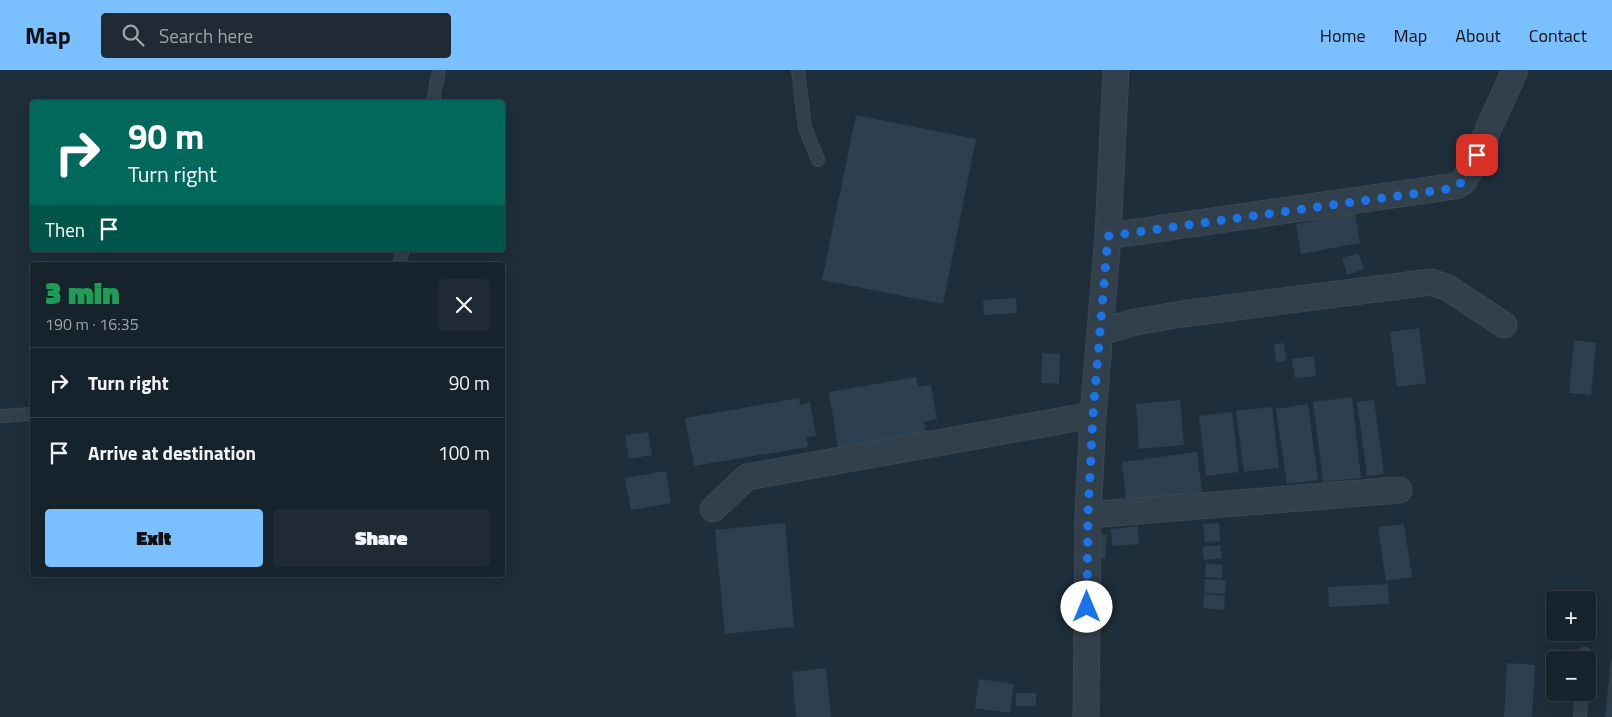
<!DOCTYPE html>
<meta charset="utf-8">
<style>
body{margin:0;font-family:"Titillium Web",sans-serif;background:#1f2a34;color:#f1f3f6;height:100vh;display:flex;flex-direction:column;font-size:19px;white-space:nowrap}
*{box-sizing:border-box;margin:0}
p{font-size:16px;color:#9ea4a9}
.icon{flex:none;width:28px;height:28px;fill:none;stroke:currentColor;stroke-width:2;stroke-linecap:round;stroke-linejoin:round}
.map{position:relative;flex:1;overflow:hidden}
.panel{position:absolute;left:30px;top:192px;width:475px;height:315px;display:flex;flex-direction:column;background:#16222c;border-radius:5px;box-shadow:0 5px 20px #0002,0 0 0 1px #353f48}
.panel>*{flex:none}
.top-card{position:absolute;left:30px;top:30px;width:475px;height:152px;border-radius:5px;box-shadow:0 5px 20px #0002,0 0 0 1px #353f48;background:#00695c;color:#fff;overflow:hidden}
.buttons{position:absolute;left:1546px;top:521px;display:grid;gap:10px}
.buttons a{display:grid;place-items:center;width:50px;height:50px;border-radius:5px;background:#16222c;box-shadow:0 5px 20px #0002,0 0 0 1px #353f48;font-size:25px}
.pin{position:absolute;display:grid;place-items:center;width:42px;height:42px;color:#fff;margin:-21px;border-radius:10px;box-shadow:0 2px 8px #0006}
.me{position:absolute;width:55px;margin:-28px;rotate:0deg;stroke-linejoin:round;filter:drop-shadow(0 0 4px #0008)}
.turn{display:flex;align-items:center;gap:18px;height:105px;padding:0 15px;font-size:22px}
.turn .icon{width:65px;height:65px;stroke-width:2.5}
.turn b{display:block;font-size:35px;line-height:42px}
.then{display:flex;align-items:center;height:48px;padding:0 15px;background:#0003;gap:10px;font-size:19px}
.round{display:grid;place-items:center;flex:none;width:52px;height:52px;border-radius:5px;background:#1f2a34}
.overview{display:flex;align-items:center;justify-content:space-between;height:85px;padding:0 15px}
h1{font-size:30px;font-weight:800;line-height:38px;color:#1e9e55}
.primary-button{display:flex;gap:10px;margin-top:auto;padding:10px 15px}
.primary-button a{flex:1;height:58px;border-radius:5px;background:#7abfff;color:#111;font-size:20px;font-weight:800;line-height:58px;text-align:center}
.primary-button a+a{background:#1f2a34;color:#f1f3f6}
ul{padding:0;list-style:none}
li{display:flex;align-items:center;gap:15px;height:70px;padding:0 15px;border-top:1px solid #353f48}
li div{flex:1}
li b{display:block;font-size:19px}
li em{font-style:normal}
header{display:flex;align-items:center;gap:30px;box-sizing:border-box;height:70px;padding:0 25px;background:#7abfff;color:#111}
header strong{font-size:24px}
nav{display:flex;gap:28px;margin-inline-start:auto;font-size:18px}
.search{width:350px;height:45px;background:#1f2a34;display:flex;align-items:center;gap:12px;box-sizing:border-box;padding:0 18px;border-radius:5px;color:#9ea4a9;font-size:19px}
.map>svg:first-child{display:block}
</style>
<header>
<strong>Map</strong>
<div class="search"><svg class="icon" aria-label="search" viewBox="0 0 24 24"><circle cx="10" cy="10" r="6"/><path d="M15 15l6 6"/></svg>Search here</div>
<nav><a>Home</a><a>Map</a><a>About</a><a>Contact</a></nav>
</header>
<div class="map">
<svg width="1612" height="647" viewBox="0 0 1612 647">
<rect width="100%" height="100%" fill="#1e2e3a"/>
<path fill="#2d404f" d="M 856,45 L 976,69 L 943,234 L 822,210 Z
M 1355,143 L 1360,173 L 1301,184 L 1296,154 Z
M 1358,183 L 1364,199 L 1347,205 L 1342,188 Z
M 1016,228 L 1017,243 L 984,245 L 983,230 Z
M 1419,258 L 1426,313 L 1397,317 L 1390,262 Z
M 1574,270 L 1596,273 L 1591,325 L 1569,323 Z
M 1284,273 L 1286,291 L 1276,292 L 1274,274 Z
M 1042,283 L 1060,284 L 1059,314 L 1041,313 Z
M 1314,286 L 1316,306 L 1295,308 L 1292,289 Z
M 916,307 L 918,317 L 931,315 L 937,349 L 924,352 L 926,363 L 838,378 L 829,322 Z
M 1352,327 L 1361,408 L 1323,412 L 1313,332 Z
M 799,328 L 800,335 L 810,332 L 816,366 L 806,367 L 808,377 L 694,396 L 685,348 Z
M 1180,330 L 1184,375 L 1139,379 L 1136,334 Z
M 1374,330 L 1384,404 L 1367,406 L 1357,332 Z
M 1308,334 L 1318,410 L 1287,414 L 1276,339 Z
M 1272,337 L 1279,398 L 1244,402 L 1236,341 Z
M 1232,342 L 1239,402 L 1206,406 L 1199,346 Z
M 648,362 L 652,385 L 629,389 L 625,365 Z
M 1197,382 L 1202,422 L 1126,431 L 1122,392 Z
M 666,401 L 671,433 L 631,440 L 625,408 Z
M 785,453 L 794,557 L 725,564 L 715,460 Z
M 1219,453 L 1220,471 L 1205,472 L 1203,454 Z
M 1404,454 L 1412,507 L 1386,511 L 1378,457 Z
M 1138,456 L 1139,474 L 1112,476 L 1111,459 Z
M 1094,464 L 1107,465 L 1105,489 L 1092,488 Z
M 1220,475 L 1222,488 L 1204,490 L 1202,477 Z
M 1206,493 L 1223,495 L 1222,508 L 1205,507 Z
M 1205,509 L 1226,510 L 1225,524 L 1204,523 Z
M 1388,514 L 1389,534 L 1329,537 L 1328,517 Z
M 1204,524 L 1225,526 L 1224,540 L 1203,538 Z
M 1611,590 L 1612,590 L 1612,647 L 1605,647 Z
M 1507,593 L 1535,595 L 1532,647 L 1504,647 Z
M 826,598 L 831,647 L 796,647 L 792,602 Z
M 979,609 L 1014,614 L 1010,643 L 975,638 Z
M 1016,623 L 1036,623 L 1036,636 L 1016,636 Z"/>
<g fill="none" stroke-linecap="round" stroke-linejoin="round">
<g stroke="#3c4954" stroke-width="14">
<path id="lane" d="M 798,0 L 805,58 L 818,90
M 433,32 L 439,0
M 399,195 L 403,180
M 0,346 L 32,344
M 1584,590 L 1585,584
M 1580,647 L 1582,622"/>
</g>
<g stroke="#3c4954" stroke-width="27">
<path id="street" d="M 1108,166 L 1116,0
M 1101,262 L 1135,252 L 1182,244 L 1431,212 L 1448,218 L 1504,255
M 713,439 L 747,407 L 1093,345
M 1088,445 L 1399,420
M 1086,647 L 1088,445 L 1093,345 L 1108,166 L 1456,116 L 1463,112 L 1469,102 L 1515,0"/>
</g>
<use href="#lane" stroke="#32404b" stroke-width="12"/>
<use href="#street" stroke="#32404b" stroke-width="25"/>
</g>
<g fill="none" stroke-linecap="round" stroke-linejoin="round">
<path stroke="#1a73e8" stroke-width="9" stroke-dasharray="0 16.2" d="M 1087,537 L 1088,445 L 1093,345 L 1108,166 L 1448,119 C 1467,114 1469,101 1477,85"/>
</g>
</svg>
<div class="buttons">
<a>+</a>
<a>−</a>
</div>
<div class="pin" style="left:1477px;top:85px;background:#d93025"><svg class="icon" aria-label="arrive" viewBox="0 0 24 24"><path d="M6 21V4h12l-3 4 3 4H6"/></svg></div>
<svg class="me" style="left:1087px;top:537px" viewBox="-20 -20 40 40"><circle r="19" fill="#fff"/><path d="M0-13L10 11 0 6-10 11z" fill="#1a73e8"/></svg>
<div class="top-card">
<div class="turn"><svg class="icon" aria-label="right" viewBox="0 0 24 24"><path d="M7 20v-9h11M14 6l5 5-5 5"/></svg><div><b>90 m</b>Turn right</div></div>
<div class="then">Then<svg class="icon" aria-label="arrive" viewBox="0 0 24 24"><path d="M6 21V4h12l-3 4 3 4H6"/></svg></div>
</div>
<section class="panel">
<div class="overview"><div><h1>3 min</h1><p>190 m · 16:35</p></div><a class="round"><svg class="icon" aria-label="close" viewBox="0 0 24 24"><path d="M6 6l12 12M18 6L6 18"/></svg></a></div>
<ul>
<li><svg class="icon" aria-label="right" viewBox="0 0 24 24"><path d="M7 20v-9h11M14 6l5 5-5 5"/></svg><div><b>Turn right</b></div><em>90 m</em></li>
<li><svg class="icon" aria-label="arrive" viewBox="0 0 24 24"><path d="M6 21V4h12l-3 4 3 4H6"/></svg><div><b>Arrive at destination</b></div><em>100 m</em></li>
</ul>
<div class="primary-button"><a>Exit</a><a>Share</a></div>
</section>
</div>
